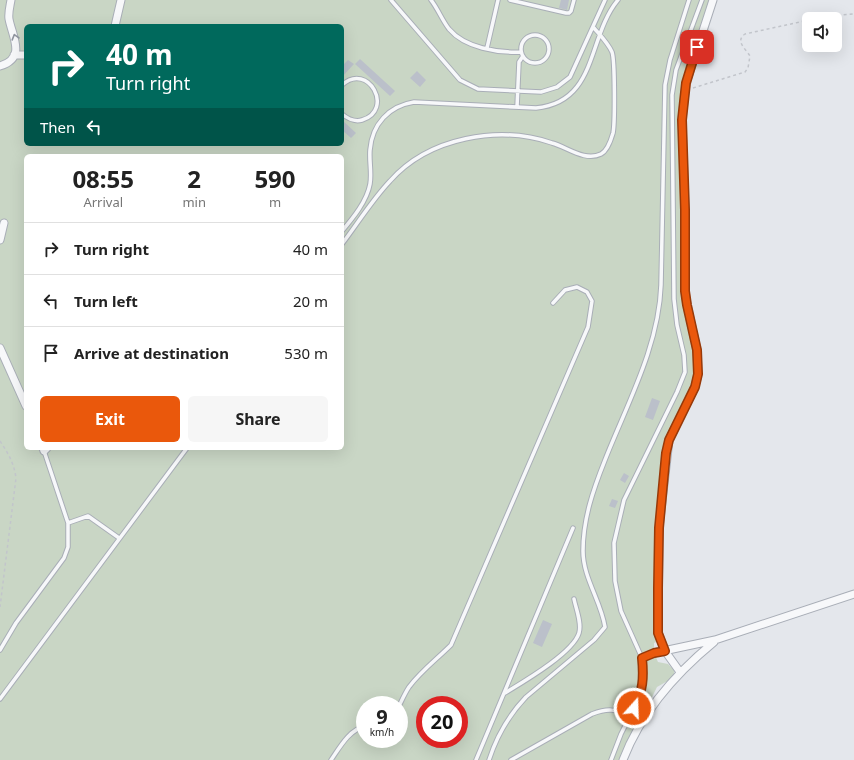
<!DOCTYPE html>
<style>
body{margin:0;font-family:"Noto Sans",sans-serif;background:#f6f6f6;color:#222;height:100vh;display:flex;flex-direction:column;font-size:15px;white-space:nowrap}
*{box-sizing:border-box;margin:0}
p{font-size:13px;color:#767676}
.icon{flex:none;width:22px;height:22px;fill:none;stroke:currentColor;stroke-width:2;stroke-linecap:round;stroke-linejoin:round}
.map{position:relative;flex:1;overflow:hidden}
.details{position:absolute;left:24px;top:154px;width:320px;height:296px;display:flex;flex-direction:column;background:#fff;border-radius:6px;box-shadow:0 4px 16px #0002}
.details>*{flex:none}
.banner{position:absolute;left:24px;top:24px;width:320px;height:122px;border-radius:6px;box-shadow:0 4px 16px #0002;background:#00695c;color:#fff;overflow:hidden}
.controls{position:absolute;left:802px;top:12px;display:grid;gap:8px}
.controls a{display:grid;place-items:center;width:40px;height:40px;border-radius:6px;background:#fff;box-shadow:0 4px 16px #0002;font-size:20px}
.speed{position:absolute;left:356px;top:696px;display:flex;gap:8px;font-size:20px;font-weight:700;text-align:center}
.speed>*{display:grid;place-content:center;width:52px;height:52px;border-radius:50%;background:#fff;box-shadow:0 4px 16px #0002;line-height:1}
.speed small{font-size:10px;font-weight:400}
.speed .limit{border:6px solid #d22;background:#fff;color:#111}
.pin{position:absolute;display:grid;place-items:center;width:34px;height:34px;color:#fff;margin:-17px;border-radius:8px;box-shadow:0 2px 6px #0006}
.me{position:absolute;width:44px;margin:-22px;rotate:20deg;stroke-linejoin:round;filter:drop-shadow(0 0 3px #0008)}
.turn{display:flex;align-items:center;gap:14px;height:84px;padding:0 16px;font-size:18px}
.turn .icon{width:52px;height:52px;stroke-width:2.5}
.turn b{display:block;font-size:28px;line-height:34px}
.then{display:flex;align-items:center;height:38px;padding:0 16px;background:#0003;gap:8px;font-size:15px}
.eta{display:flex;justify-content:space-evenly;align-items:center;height:68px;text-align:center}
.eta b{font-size:24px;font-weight:700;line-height:28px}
.primary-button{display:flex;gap:8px;margin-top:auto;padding:8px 16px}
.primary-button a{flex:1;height:46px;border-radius:6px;background:#ea580c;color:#fff;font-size:16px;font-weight:700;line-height:46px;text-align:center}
.primary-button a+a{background:#f6f6f6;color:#222}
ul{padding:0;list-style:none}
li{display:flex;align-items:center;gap:12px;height:52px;padding:0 16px;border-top:1px solid #e0e0e0}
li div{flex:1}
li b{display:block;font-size:15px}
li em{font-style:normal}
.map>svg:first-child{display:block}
</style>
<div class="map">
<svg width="854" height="760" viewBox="0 0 854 760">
<rect width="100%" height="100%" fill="#e4e7ec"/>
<path fill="#c9d6c5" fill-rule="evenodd" d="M 0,0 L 709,0 L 684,78 L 680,99 L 682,286 L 685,313 L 696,360 L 694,379 L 689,394 L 665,441 L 654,553 L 656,642 L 654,643 L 654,653 L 658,662 L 668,664 L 674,670 L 674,674 L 671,679 L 657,687 L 621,760 L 0,760 ZM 26,26 L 342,26 L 342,144 L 26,144 ZM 26,156 L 342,156 L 342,448 L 26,448 ZM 365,705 L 399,705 L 399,739 L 365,739 ZM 425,705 L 459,705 L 459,739 L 425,739 Z"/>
<path fill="#bbc0ca" d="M 561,0 L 569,0 L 567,10 L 559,8 Z
M 360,59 L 395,91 L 390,96 L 355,64 Z
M 348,60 L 354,64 L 342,77 L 342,66 Z
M 417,71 L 426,80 L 420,87 L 410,78 Z
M 342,120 L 356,133 L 351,138 L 342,130 Z
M 652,398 L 660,401 L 653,420 L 645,417 Z
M 624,473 L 629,476 L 625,483 L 620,480 Z
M 612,499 L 618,501 L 615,508 L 609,506 Z
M 543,620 L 552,624 L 542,647 L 533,643 Z"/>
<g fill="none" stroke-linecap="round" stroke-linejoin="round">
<g stroke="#a9aeb7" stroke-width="5.5">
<path id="lane" d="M 391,0 L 460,80 L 478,89 L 541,92 L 557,87 L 570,77 L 605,0
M 431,0 C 438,9 442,20 449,29 C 465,48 498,53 521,52
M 510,0 L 566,13 L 569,13 L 571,11 L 574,0
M521 49a14 14 0 1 1 28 0a14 14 0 1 1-28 0Z
M 487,48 L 498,0
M 342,85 C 368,61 395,110 362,120 C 355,122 348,119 342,114
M 517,107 L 519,62 L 523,56
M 342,231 C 353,218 367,201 370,184 C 372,173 369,161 370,150 C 372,124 389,106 414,102 L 536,108 C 598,102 587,37 618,0
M 342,244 C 358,223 372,200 390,181 C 429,137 499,125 552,143 C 567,147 585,162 601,154 C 607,151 611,140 613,133 C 615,124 615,60 612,52 C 608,43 600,35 594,28
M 68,523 L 88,516 L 119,538
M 0,650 L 16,623 L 64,558 L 68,547 L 68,523 L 44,451
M 654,653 L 642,658 L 621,611 L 615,581 L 614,543 L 624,500 L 677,392 L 685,372 L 684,355 L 677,325 L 674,299 L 672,95 L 676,70 L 702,0
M 505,693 C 523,682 573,653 579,633 C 582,623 576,609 574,599
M 0,699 L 187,448
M 399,706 C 402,700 405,693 409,687 C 421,671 437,659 451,645 L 588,327 L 592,301 L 587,292 L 577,287 L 565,290 L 553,303
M 331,760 C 340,747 349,730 365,726
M 476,760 L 573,528
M 489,760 C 497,735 508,716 526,697 L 594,640 L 605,627 C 601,601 583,578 583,551 C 583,519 593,490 605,460 C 627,404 659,346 661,285 L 665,85 L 670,60 L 689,0
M 511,760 L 592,714 C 608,708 615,709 630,716
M 611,760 L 621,734 L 638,700 L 644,678 L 642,658"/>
</g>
<g stroke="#a9aeb7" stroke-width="9">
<path id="street" d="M 115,26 L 121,0
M 14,55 L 26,55
M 0,66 C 27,58 12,36 9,19 C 8,13 10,6 11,0
M 0,240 L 4,223
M 0,348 L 26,406
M 43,448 L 44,451 L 47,448
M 654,653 L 715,640 L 854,594
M 680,672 L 665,651 L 658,633 L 659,528 L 669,440 L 695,387 L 698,374 L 697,350 L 687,305 L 685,291 L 685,210 L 682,120 L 686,83 L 713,0
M 623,760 C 641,713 675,674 714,642"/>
</g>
<path stroke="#c2c5cb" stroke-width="1.5" stroke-dasharray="3 3" stroke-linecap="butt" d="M 814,19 L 828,16 L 854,14
M 693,88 L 745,72 L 748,68 L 750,56 C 745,48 735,41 745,34 L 809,20
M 0,441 C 8,453 14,463 16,478 L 0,607"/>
<use href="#lane" stroke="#f7f8fa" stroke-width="3.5"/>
<use href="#street" stroke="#f7f8fa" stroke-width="7"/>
</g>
<defs><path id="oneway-chevron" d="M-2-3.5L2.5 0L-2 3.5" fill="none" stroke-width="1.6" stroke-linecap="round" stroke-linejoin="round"/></defs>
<use stroke="#9196a0" href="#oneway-chevron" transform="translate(15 37) rotate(-106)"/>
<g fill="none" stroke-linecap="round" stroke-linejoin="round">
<g stroke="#983908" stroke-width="10">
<path id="route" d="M 634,708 C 643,691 644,678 642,658 L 654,653 L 665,651 L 658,633 L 658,588 L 659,528 L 666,453 L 669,440 L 695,387 L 698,374 L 697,350 L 687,305 L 685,291 L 685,210 L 682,120 L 686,83 L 697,47"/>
</g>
<use href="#route" stroke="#ea580c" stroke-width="7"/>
</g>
</svg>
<div class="controls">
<a><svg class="icon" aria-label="sound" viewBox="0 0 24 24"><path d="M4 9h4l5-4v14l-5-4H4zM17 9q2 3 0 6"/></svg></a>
</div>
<div class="speed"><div>9<small>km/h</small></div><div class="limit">20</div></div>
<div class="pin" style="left:697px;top:47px;background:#d93025"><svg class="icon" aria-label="arrive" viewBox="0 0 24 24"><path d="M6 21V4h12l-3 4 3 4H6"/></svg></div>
<svg class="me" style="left:634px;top:708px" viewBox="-20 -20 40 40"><circle r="17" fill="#ea580c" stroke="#fff" stroke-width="3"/><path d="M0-11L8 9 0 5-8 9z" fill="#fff"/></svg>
<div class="banner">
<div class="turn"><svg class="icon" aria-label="right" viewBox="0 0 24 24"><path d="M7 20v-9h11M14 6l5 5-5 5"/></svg><div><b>40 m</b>Turn right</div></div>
<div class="then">Then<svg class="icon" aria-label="left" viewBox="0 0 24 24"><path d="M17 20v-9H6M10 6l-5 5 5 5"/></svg></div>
</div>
<section class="details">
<div class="eta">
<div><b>08:55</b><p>Arrival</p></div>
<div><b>2</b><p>min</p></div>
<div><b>590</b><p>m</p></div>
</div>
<ul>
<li><svg class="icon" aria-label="right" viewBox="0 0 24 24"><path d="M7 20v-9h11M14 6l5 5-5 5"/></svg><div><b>Turn right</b></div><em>40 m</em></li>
<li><svg class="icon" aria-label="left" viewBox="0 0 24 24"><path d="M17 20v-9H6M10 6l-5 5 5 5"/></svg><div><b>Turn left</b></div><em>20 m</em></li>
<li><svg class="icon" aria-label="arrive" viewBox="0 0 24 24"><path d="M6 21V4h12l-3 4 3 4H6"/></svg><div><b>Arrive at destination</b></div><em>530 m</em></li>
</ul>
<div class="primary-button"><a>Exit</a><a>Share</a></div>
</section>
</div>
